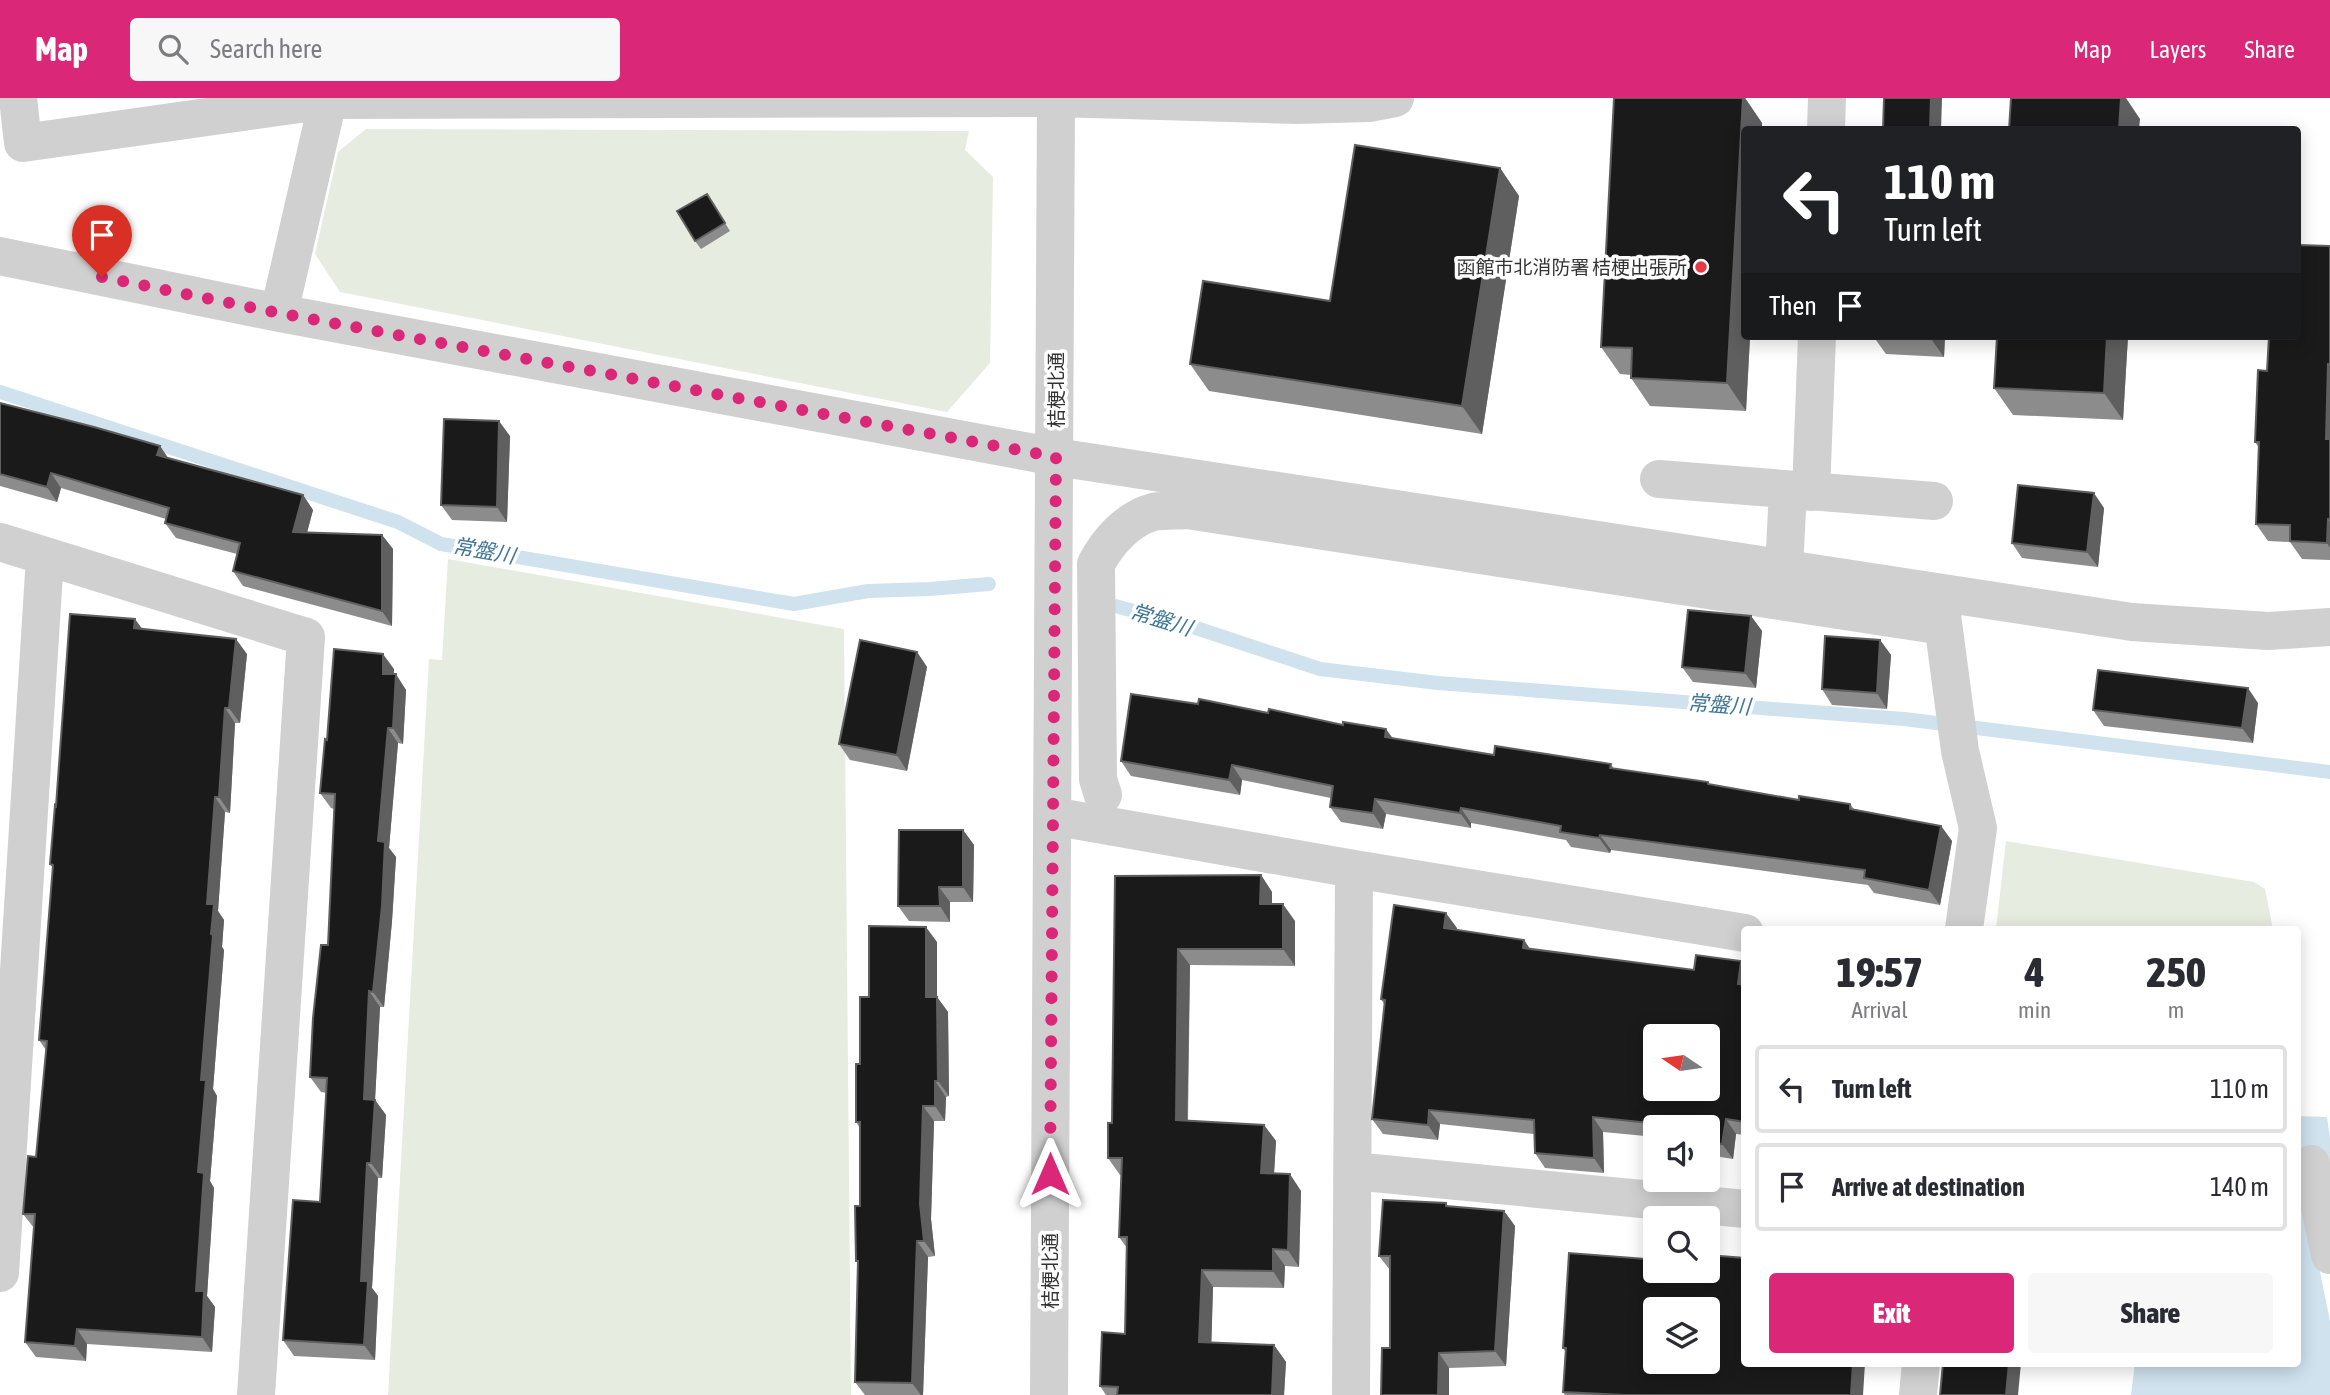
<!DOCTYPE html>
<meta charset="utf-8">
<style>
body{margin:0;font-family:"Asap Condensed","Noto Sans JP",sans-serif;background:#f7f7f7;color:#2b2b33;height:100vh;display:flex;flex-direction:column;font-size:26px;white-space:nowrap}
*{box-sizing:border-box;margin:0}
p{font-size:23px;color:#7c7c81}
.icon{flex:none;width:38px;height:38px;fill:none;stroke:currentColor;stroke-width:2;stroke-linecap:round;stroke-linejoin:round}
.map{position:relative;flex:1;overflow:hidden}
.sheet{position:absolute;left:1741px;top:828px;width:560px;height:441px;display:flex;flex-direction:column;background:#fff;border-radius:7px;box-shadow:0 4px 18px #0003}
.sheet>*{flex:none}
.guide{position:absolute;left:1741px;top:28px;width:560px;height:214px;border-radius:7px;box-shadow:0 4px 18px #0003;background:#202124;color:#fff;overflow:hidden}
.needle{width:46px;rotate:283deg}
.buttons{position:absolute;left:1643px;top:926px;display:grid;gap:14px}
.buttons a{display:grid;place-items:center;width:77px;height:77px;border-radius:7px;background:#fff;box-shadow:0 4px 18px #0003;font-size:35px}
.pin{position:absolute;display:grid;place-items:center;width:60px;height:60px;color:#fff;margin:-72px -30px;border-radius:50% 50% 50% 0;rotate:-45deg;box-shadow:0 0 7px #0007}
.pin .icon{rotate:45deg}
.me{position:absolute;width:77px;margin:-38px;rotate:0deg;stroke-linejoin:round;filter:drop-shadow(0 0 5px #0008)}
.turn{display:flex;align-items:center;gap:24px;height:147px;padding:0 28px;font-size:32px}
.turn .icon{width:91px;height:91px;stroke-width:2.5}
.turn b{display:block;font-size:49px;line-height:60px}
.then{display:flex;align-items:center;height:66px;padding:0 28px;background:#0003;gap:14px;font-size:26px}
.eta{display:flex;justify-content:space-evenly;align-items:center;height:119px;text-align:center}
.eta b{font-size:42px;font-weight:800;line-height:49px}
.primary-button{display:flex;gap:14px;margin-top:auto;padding:14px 28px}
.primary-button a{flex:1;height:80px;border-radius:7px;background:#db2777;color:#fff;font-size:28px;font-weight:800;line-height:80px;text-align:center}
.primary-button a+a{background:#f7f7f7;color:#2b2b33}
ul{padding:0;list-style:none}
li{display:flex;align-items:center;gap:21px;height:88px;margin:0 14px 10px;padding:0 14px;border:4px solid #e1e1e2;border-radius:7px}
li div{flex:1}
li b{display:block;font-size:26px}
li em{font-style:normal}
header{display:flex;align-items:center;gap:42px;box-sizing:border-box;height:98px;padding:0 35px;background:#db2777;color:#fff}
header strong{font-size:33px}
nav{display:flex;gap:38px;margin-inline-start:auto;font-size:24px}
.search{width:490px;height:63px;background:#f7f7f7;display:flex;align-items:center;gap:18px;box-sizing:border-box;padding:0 24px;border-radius:7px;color:#7c7c81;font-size:26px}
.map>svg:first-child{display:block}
</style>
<header>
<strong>Map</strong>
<div class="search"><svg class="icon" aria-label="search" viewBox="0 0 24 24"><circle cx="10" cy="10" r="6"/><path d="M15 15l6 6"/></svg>Search here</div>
<nav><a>Map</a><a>Layers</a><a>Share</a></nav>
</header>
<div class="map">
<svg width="2330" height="1297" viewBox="0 0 2330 1297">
<rect width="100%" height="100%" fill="#fff"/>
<path fill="#e6ecdf" d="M 366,31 L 969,33 L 965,52 L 993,79 L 990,265 L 947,314 L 340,194 L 315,156 L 338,54 Z
M 448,461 L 844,531 L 851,1297 L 388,1297 L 429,561 L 442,562 Z
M 2006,743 L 2254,784 L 2265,791 L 2273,831 L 1996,831 Z"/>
<path fill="#cfe2ee" d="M 2298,1018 L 2327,1019 L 2330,1039 L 2330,1063 L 2298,1066 L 2330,1223 L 2330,1297 L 2131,1297 L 2135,1265 L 2298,1265 Z"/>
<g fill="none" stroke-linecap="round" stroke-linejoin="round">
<path stroke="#cfe2ee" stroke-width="14" d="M 0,294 L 398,424 L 441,446 L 794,506 L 868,493 L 930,491 L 989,486
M 1115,508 L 1187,527 L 1320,571 L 1438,585 L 1904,621 L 2330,674"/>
<path stroke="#d0d0d0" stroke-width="38" d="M 18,0 L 23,45 L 328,2 L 328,0
M 1826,32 L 1827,0
M 0,158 L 279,215 L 1056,359 L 2132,524 L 2268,533 L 2330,529
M 279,215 L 328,2 L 1056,0 L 1297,7 L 1369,5 L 1395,0
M 1659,381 L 1934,403
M 1811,394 L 1817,238
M 0,444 L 306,539 L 256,1297
M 1784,471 L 1788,392
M 1940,502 L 1960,653 L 1978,730 L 1964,831
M 1103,697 L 1098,681 L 1096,466 C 1108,443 1128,421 1153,414 C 1164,412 1177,413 1187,412 L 1943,528
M 1052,718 L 1354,771 L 1745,835
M 2311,1066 L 2330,1157
M 1353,1073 L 1745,1111
M 0,1175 L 45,459
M 1049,1297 L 1056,0
M 1351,1297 L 1354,771
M 1918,1297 L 1921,1265"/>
</g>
<path fill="#8c8c8c" d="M 1614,0 L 1745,0 L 1762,25 L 1746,313 L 1650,308 L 1631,280 L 1631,277 L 1620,276 L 1601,249 Z
M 1500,70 L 1519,98 L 1482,336 L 1209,293 L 1190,266 L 1330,203 Z
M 707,96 L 730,133 L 701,151 L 695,143 Z
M 2330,148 L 2330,462 L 2302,461 L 2290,444 L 2268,443 L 2256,426 L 2259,350 L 2255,344 Z
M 1873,238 L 1945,238 L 1944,259 L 1886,256 Z
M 1997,238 L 2128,238 L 2123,322 L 2013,317 L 1994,290 Z
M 0,305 L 160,348 L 168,360 L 303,397 L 313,412 L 307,435 L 382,437 L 393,451 L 392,528 L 243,488 L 233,473 L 237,456 L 176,440 L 165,425 L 166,421 L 61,390 L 57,404 L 0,388 Z
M 510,338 L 507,424 L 452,422 L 441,407 Z
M 2104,410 L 2098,469 L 2022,460 L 2012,445 Z
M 1751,518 L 1762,533 L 1756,590 L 1693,584 L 1682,569 Z
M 142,531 L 247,556 L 240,625 L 235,625 L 230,715 L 225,714 L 218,813 L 224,822 L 222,849 L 224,852 L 213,991 L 217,998 L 210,1083 L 214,1090 L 207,1198 L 215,1209 L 212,1254 L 87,1246 L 86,1263 L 36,1259 L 25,1244 L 34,1130 L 23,1116 L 36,1059 L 46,952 L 39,942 L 53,770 L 50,766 L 56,708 Z
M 1880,542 L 1891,557 L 1887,611 L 1832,607 L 1822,591 Z
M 917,554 L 927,569 L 907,673 L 850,662 L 839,646 Z
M 394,571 L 394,576 L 406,592 L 403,646 L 398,645 L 389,750 L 396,759 L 392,823 L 384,909 L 380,909 L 375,1002 L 386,1017 L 382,1080 L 378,1080 L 372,1190 L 378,1198 L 375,1262 L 294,1258 L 283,1242 L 320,1104 L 327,995 L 321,994 L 310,979 L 328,847 L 334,711 L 331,710 L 320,695 L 327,642 Z
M 2258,605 L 2253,645 L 2104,628 L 2093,612 Z
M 1393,640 L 1494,657 L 1611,666 L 1614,671 L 1799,702 L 1850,706 L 1854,711 L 1941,728 L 1952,743 L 1940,807 L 1874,795 L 1868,787 L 1611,752 L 1610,755 L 1571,749 L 1566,742 L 1471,725 L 1471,730 L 1386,716 L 1383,731 L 1341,724 L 1330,709 L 1331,700 L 1242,682 L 1240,697 L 1131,678 L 1121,663 Z
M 963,732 L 974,747 L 973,804 L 950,804 L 950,824 L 909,823 L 898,808 Z
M 1261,777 L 1272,794 L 1272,806 L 1295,823 L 1295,868 L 1190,867 L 1188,1023 L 1264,1027 L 1276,1043 L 1274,1076 L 1301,1093 L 1299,1169 L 1285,1168 L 1284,1190 L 1213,1189 L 1211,1245 L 1274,1247 L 1286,1264 L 1284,1297 L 1106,1297 L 1100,1288 L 1125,1236 L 1127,1150 L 1119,1139 L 1122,1077 L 1120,1077 L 1108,1060 L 1112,1025 L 1115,778 Z
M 1457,830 L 1457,832 L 1524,842 L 1530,851 L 1694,872 L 1745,869 L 1745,1037 L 1736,1036 L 1733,1061 L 1708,1057 L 1708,1029 L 1656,1029 L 1656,1039 L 1603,1034 L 1604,1075 L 1545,1070 L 1535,1055 L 1534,1036 L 1440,1026 L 1438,1042 L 1383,1036 L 1372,1021 L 1384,906 L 1381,901 Z
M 937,844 L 937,899 L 948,914 L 949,998 L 946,999 L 945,1023 L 934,1023 L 931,1121 L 935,1158 L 928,1159 L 923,1297 L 865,1297 L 855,1284 L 858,1166 L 856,1163 L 860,1108 L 860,1030 L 856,1024 L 860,966 L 869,899 Z
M 1446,1105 L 1448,1108 L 1504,1113 L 1515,1128 L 1506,1268 L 1449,1270 L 1390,1250 L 1390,1172 L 1379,1158 Z
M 1563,1250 L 1863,1297 L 1565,1297 L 1563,1294 L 1565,1253 Z"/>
<path fill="#5f5f5f" d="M 1743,0 L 1745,0 L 1762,25 L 1762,32 L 1745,32 L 1745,238 L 1750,238 L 1746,313 L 1727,285 Z
M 1931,0 L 1942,0 L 1941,32 L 1930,32 Z
M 2121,0 L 2126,0 L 2140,21 L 2139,32 L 2119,32 Z
M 1500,70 L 1519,98 L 1482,336 L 1462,308 Z
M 1929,238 L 1945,238 L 1944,259 Z
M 2107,238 L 2128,238 L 2123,322 L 2104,295 Z
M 2328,266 L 2330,268 L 2330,346 L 2326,341 Z
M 499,323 L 510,338 L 507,424 L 497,409 Z
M 160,348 L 170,363 L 157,357 Z
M 51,375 L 61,390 L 57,404 L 47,389 Z
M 2094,395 L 2104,410 L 2098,469 L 2087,454 Z
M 303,397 L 313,412 L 303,449 L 293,434 Z
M 2328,421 L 2330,424 L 2330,450 L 2327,445 Z
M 382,437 L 393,451 L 392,528 L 382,513 Z
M 1751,518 L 1762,533 L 1756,590 L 1745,575 Z
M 135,521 L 146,536 L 134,530 Z
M 236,541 L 247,556 L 240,625 L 229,610 Z
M 1880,542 L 1891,557 L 1887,611 L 1877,595 Z
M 917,554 L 927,569 L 907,673 L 897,657 Z
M 383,556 L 394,571 L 393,591 L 383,576 Z
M 396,576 L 406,592 L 403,646 L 393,630 Z
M 2248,590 L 2258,605 L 2253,645 L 2242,630 Z
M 225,610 L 235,625 L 230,715 L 219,699 Z
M 388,630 L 398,645 L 389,750 L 396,759 L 392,823 L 384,909 L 373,894 L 378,743 Z
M 1386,631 L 1397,646 L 1385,639 Z
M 1232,667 L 1242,682 L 1240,697 L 1229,682 Z
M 215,699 L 225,714 L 218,813 L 224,822 L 222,849 L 224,852 L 213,991 L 217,998 L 210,1083 L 214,1090 L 207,1198 L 215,1209 L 212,1254 L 202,1239 L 196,1193 L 198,1074 L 207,806 Z
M 1375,701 L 1386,716 L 1383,731 L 1373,715 Z
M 1461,710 L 1471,725 L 1471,730 L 1460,715 Z
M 1941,728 L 1952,743 L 1940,807 L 1929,792 Z
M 963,732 L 974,747 L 973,804 L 963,789 Z
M 1600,737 L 1611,752 L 1610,755 L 1599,740 Z
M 1261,777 L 1272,794 L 1272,823 L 1260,806 Z
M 939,789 L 950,804 L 950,824 L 940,808 Z
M 1283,806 L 1295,823 L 1295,868 L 1283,851 Z
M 1446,815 L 1457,830 L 1455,845 L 1444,830 Z
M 926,829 L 937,844 L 937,914 L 926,899 Z
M 1524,842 L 1534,857 L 1523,850 Z
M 1178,851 L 1190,867 L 1187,1039 L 1176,1022 Z
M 1741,863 L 1745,869 L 1745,896 L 1738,886 Z
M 369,893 L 380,909 L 375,1002 L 386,1017 L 382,1080 L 371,1065 L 364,1001 Z
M 937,899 L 948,914 L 949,998 L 938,983 Z
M 935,983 L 946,999 L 945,1023 L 935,1008 Z
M 923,1008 L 934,1023 L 931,1121 L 935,1158 L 924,1143 L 920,1106 Z
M 1429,1012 L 1440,1026 L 1438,1042 L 1428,1027 Z
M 1593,1019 L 1603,1034 L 1604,1075 L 1594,1060 Z
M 1726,1021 L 1736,1036 L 1733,1061 L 1722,1046 Z
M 1264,1027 L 1276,1043 L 1273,1092 L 1261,1075 Z
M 367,1065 L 378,1080 L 372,1190 L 378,1198 L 375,1262 L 364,1247 L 361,1183 Z
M 1290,1076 L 1301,1093 L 1299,1169 L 1288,1152 Z
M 1504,1113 L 1515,1128 L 1506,1268 L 1495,1253 Z
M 917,1143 L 928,1159 L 923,1297 L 921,1297 L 912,1285 Z
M 1273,1151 L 1285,1168 L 1284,1190 L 1273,1173 Z
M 1202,1172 L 1213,1189 L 1211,1261 L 1199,1244 Z
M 77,1231 L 87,1246 L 86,1263 L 75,1248 Z
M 1274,1247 L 1286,1264 L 1284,1297 L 1272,1297 Z
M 1439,1255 L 1449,1270 L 1449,1297 L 1438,1297 Z
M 1853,1265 L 1865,1265 L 1863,1297 L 1851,1297 Z
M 2009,1265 L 2021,1265 L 2018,1297 L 2006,1297 Z"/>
<path fill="#1a1a1a" stroke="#5f5f5f" stroke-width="2" fill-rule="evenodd" d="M 1614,0 L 1743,0 L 1727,285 L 1631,280 L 1632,250 L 1601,249 Z
M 1884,0 L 1931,0 L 1930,32 L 1883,32 Z
M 2011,0 L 2121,0 L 2119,32 L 2009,32 Z
M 1355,47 L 1500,70 L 1462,308 L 1190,266 L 1203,183 L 1330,203 Z
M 707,96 L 725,125 L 695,143 L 677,113 Z
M 2298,147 L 2330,148 L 2330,266 L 2328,266 L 2326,341 L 2330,341 L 2330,421 L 2328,421 L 2327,445 L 2290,443 L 2290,427 L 2256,426 L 2259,344 L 2255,344 L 2258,272 L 2267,273 L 2269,238 L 2298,238 Z
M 1997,238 L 2107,238 L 2104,295 L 1994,290 Z
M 0,305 L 94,329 L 160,348 L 157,357 L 303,397 L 293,434 L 382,437 L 382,513 L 233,473 L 240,445 L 165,425 L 169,410 L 51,375 L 47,389 L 0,376 Z
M 444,321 L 499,323 L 497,409 L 441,407 Z
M 2018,387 L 2094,395 L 2087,454 L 2012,445 Z
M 1688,512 L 1751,518 L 1745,575 L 1682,569 Z
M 70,516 L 135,521 L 134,530 L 236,541 L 229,610 L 225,610 L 219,699 L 215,699 L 207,806 L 214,806 L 211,836 L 213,837 L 201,982 L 206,982 L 198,1074 L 204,1075 L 196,1193 L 204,1193 L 202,1239 L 77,1231 L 75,1248 L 25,1244 L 35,1116 L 23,1116 L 28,1058 L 36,1059 L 47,943 L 39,942 L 53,767 L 50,766 L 52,743 L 55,707 L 56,708 Z
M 1825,538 L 1880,542 L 1877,595 L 1822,591 Z
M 860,542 L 917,554 L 897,657 L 839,646 Z
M 334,551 L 383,556 L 383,576 L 396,576 L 393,630 L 388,630 L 378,743 L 385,744 L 382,808 L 373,894 L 369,893 L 364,1001 L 375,1002 L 371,1065 L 367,1065 L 361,1183 L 368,1183 L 364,1247 L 283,1242 L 293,1102 L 320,1104 L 327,980 L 310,979 L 313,920 L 321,847 L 328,847 L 335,696 L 320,695 L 325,641 L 327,642 Z
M 2098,572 L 2248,590 L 2242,630 L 2093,612 Z
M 1131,596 L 1198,606 L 1199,601 L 1268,615 L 1269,611 L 1343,627 L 1343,624 L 1386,631 L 1385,639 L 1494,657 L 1495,648 L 1572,660 L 1611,666 L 1610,670 L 1708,684 L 1708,686 L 1799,702 L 1799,698 L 1850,706 L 1850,711 L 1941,728 L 1929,792 L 1864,780 L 1865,772 L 1600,737 L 1599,740 L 1560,734 L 1561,728 L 1461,710 L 1460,715 L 1375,701 L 1373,715 L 1330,709 L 1333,688 L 1232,667 L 1229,682 L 1121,663 Z
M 899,732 L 963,732 L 963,789 L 939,789 L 940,808 L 898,808 Z
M 1261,777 L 1260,806 L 1283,806 L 1283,851 L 1178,851 L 1176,1022 L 1264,1027 L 1261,1075 L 1290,1076 L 1288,1152 L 1273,1151 L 1273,1173 L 1202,1172 L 1199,1244 L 1274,1247 L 1272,1297 L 1117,1297 L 1118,1289 L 1100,1288 L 1102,1234 L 1125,1236 L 1127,1139 L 1119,1139 L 1122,1060 L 1108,1060 L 1108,1025 L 1112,1025 L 1115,778 Z
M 1394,807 L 1446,815 L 1444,830 L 1524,842 L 1523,850 L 1694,872 L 1696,857 L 1741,863 L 1738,886 L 1745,887 L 1745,1024 L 1726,1021 L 1722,1046 L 1708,1044 L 1708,1029 L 1678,1029 L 1678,1028 L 1593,1019 L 1594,1060 L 1535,1055 L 1534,1022 L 1429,1012 L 1428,1027 L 1372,1021 L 1385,902 L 1381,901 ZM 1656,938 L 1708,938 L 1708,990 L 1656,990 Z
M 869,828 L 926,829 L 926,899 L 937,899 L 938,983 L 935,983 L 935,1008 L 923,1008 L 920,1106 L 924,1143 L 917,1143 L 912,1285 L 855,1284 L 858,1163 L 856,1163 L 855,1108 L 860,1108 L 860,1024 L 856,1024 L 856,966 L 860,966 L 860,899 L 869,899 Z
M 1383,1102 L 1446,1105 L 1446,1108 L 1504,1113 L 1495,1253 L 1439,1255 L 1438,1297 L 1381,1297 L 1382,1250 L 1390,1250 L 1390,1158 L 1379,1158 Z
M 1647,1152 L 1656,1153 L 1656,1172 L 1708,1172 L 1708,1157 L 1745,1160 L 1745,1265 L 1853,1265 L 1851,1297 L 1625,1297 L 1563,1294 L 1566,1250 L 1563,1250 L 1569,1155 L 1646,1161 ZM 1656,1211 L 1708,1211 L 1708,1264 L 1656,1264 Z
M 1943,1265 L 2009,1265 L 2006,1297 L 1940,1297 Z"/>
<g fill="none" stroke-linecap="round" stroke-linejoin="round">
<path stroke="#db2777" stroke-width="12" stroke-dasharray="0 21.6" d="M 102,179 L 279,215 L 1056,359 L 1050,1076"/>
</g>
<circle fill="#e63946" stroke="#fff" stroke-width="2.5" cx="1701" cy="169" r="7"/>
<g text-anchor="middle" stroke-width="7" stroke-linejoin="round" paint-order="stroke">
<g font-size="19" fill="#333" stroke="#fff" text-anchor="end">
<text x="1687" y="176">函館市北消防署 桔梗出張所</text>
</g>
<g font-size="19" fill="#333" stroke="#fff">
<text transform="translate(1056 292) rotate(-90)" y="7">桔梗北通</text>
<text transform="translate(1050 1173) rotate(-90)" y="7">桔梗北通</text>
</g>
<g font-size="21" font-style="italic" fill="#3f7597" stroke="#fff">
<text transform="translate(484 453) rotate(10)" y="7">常盤川</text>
<text transform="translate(1161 522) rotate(17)" y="7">常盤川</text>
<text transform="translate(1719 607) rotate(4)" y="7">常盤川</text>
</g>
</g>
</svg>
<div class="buttons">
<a><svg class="needle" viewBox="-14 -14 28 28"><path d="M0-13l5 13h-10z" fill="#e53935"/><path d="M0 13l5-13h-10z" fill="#7c7c81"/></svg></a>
<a><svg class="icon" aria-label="sound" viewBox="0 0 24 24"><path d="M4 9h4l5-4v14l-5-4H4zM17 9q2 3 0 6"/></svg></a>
<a><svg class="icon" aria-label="search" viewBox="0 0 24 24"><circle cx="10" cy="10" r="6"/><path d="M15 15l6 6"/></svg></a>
<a><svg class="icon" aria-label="layers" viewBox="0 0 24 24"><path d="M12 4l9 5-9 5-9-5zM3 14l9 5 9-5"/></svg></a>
</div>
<div class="pin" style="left:102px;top:179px;background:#d93025"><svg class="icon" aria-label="arrive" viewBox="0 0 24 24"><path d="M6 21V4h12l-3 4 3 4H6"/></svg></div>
<svg class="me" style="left:1050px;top:1076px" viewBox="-20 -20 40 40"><path d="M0-17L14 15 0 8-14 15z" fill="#db2777" stroke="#fff" stroke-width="4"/></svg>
<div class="guide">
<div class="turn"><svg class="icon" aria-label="left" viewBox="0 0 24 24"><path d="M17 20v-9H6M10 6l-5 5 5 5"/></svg><div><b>110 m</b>Turn left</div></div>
<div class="then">Then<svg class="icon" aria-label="arrive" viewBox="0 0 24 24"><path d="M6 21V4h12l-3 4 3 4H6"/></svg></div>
</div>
<section class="sheet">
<div class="eta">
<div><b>19:57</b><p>Arrival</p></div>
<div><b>4</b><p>min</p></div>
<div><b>250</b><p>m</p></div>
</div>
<ul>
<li><svg class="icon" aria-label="left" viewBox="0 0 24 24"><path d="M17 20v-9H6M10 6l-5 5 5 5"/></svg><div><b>Turn left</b></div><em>110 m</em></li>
<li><svg class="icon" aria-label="arrive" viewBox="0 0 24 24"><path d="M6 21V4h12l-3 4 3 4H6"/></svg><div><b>Arrive at destination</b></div><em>140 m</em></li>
</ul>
<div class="primary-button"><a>Exit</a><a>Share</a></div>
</section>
</div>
